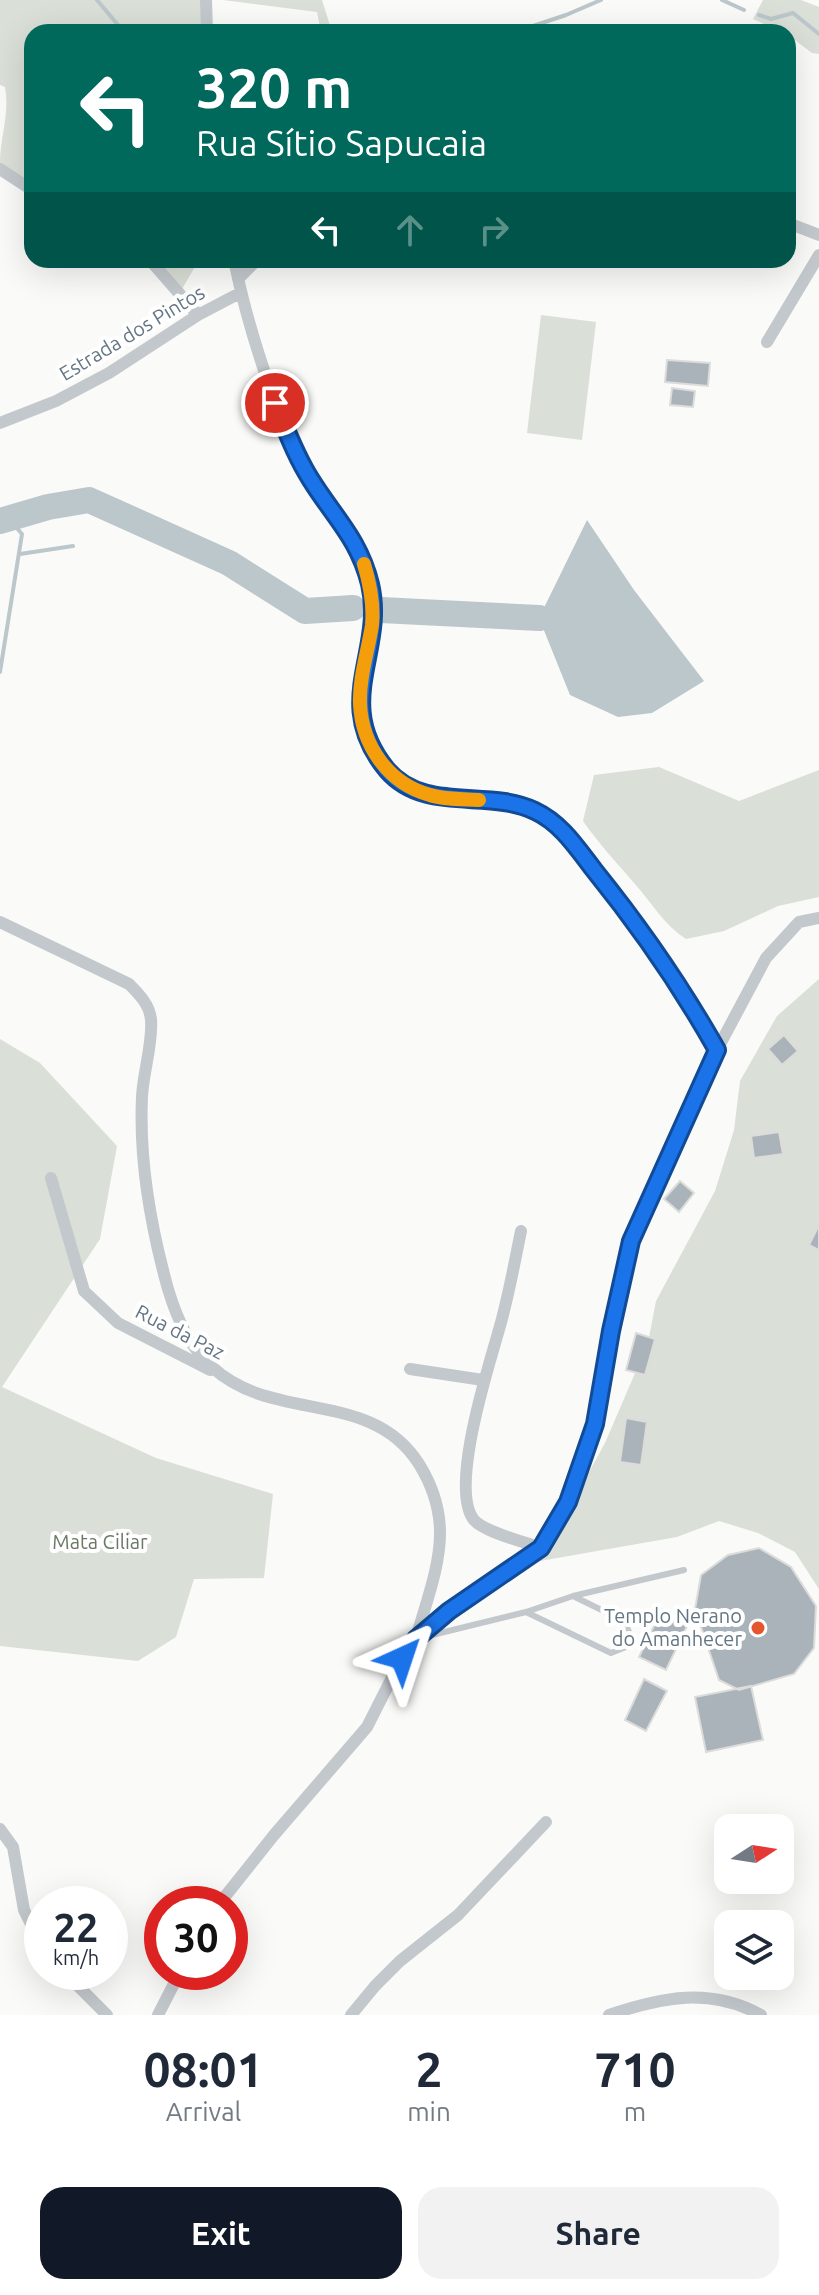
<!DOCTYPE html>
<meta charset="utf-8">
<style>
body{margin:0;font-family:Ubuntu,sans-serif;background:#f2f2f3;color:#1f2937;height:100vh;display:flex;flex-direction:column;font-size:30px;white-space:nowrap}
*{box-sizing:border-box;margin:0}
p{font-size:26px;color:#747a83}
.icon{flex:none;width:44px;height:44px;fill:none;stroke:currentColor;stroke-width:2;stroke-linecap:round;stroke-linejoin:round}
.map{position:relative;height:2015px;overflow:hidden}
.sheet{display:flex;flex-direction:column;background:#fff;flex:1}
.sheet>*{flex:none}
.guide{position:absolute;left:24px;top:24px;width:772px;height:244px;border-radius:24px;box-shadow:0 8px 32px #0002;background:#00695c;color:#fff;overflow:hidden}
.needle{width:52px;rotate:78deg}
.tools{position:absolute;left:714px;top:1814px;display:grid;gap:16px}
.tools a{display:grid;place-items:center;width:80px;height:80px;border-radius:16px;background:#fff;box-shadow:0 8px 32px #0002;font-size:40px}
.speed{position:absolute;left:24px;top:1886px;display:flex;gap:16px;font-size:40px;font-weight:700;text-align:center}
.speed>*{display:grid;place-content:center;width:104px;height:104px;border-radius:50%;background:#fff;box-shadow:0 8px 32px #0002;line-height:1}
.speed small{font-size:20px;font-weight:400}
.speed .limit{border:12px solid #d22;background:#fff;color:#111}
.pin{position:absolute;display:grid;place-items:center;width:68px;height:68px;color:#fff;margin:-34px;border:4px solid #fff;border-radius:50%;box-shadow:0 2px 8px #0007}
.me{position:absolute;width:88px;margin:-44px;rotate:42deg;stroke-linejoin:round;filter:drop-shadow(0 0 6px #0008)}
.turn{display:flex;align-items:center;gap:28px;height:168px;padding:0 40px;font-size:36px}
.turn .icon{width:104px;height:104px;stroke-width:2.5}
.turn b{display:block;font-size:56px;line-height:68px}
.lanes{display:flex;align-items:center;height:76px;padding:0 40px;background:#0003;justify-content:center;gap:40px;direction:ltr}
.lanes .off{opacity:.35}
.eta{display:flex;justify-content:space-evenly;align-items:center;height:136px;text-align:center}
.eta b{font-size:48px;font-weight:700;line-height:56px}
.button{display:flex;gap:16px;margin-top:auto;padding:16px 40px}
.button a{flex:1;height:92px;border-radius:24px;background:#111827;color:#fff;font-size:32px;font-weight:700;line-height:92px;text-align:center}
.button a+a{background:#f2f2f3;color:#1f2937}
.map>svg:first-child{display:block}
</style>
<div class="map">
<svg width="819" height="2015" viewBox="0 0 819 2015">
<rect width="100%" height="100%" fill="#fafaf8"/>
<path fill="#dadfd7" d="M 0,0 L 202,0 L 203,32 L 32,32 L 32,187 L 0,163 C 0,137 10,114 5,87 L 0,85 Z
M 223,0 L 322,0 L 332,32 L 321,32 L 317,12 Z
M 763,0 L 801,0 L 819,7 L 819,54 L 812,53 L 788,35 L 788,32 L 781,32 L 753,19 Z
M 155,260 L 199,260 L 182,289 Z
M 541,315 L 596,322 L 582,440 L 527,433 Z
M 659,767 L 739,801 L 819,770 L 819,897 L 778,906 L 724,931 L 686,939 C 664,925 652,903 635,884 C 617,863 599,844 583,821 L 594,775 Z
M 819,979 L 819,1589 L 795,1552 L 758,1533 L 719,1521 L 677,1537 L 540,1561 L 605,1443 L 648,1343 L 656,1301 L 715,1191 L 734,1130 L 740,1081 L 777,1016 Z
M 0,1039 L 40,1063 L 117,1146 L 100,1239 L 2,1387 L 156,1458 L 273,1494 L 264,1578 L 194,1579 L 176,1637 L 138,1661 L 0,1646 Z"/>
<path fill="#bbc7cb" d="M 587,520 L 634,590 L 704,681 L 652,713 L 618,717 L 570,695 L 539,618 Z"/>
<g fill="none" stroke-linecap="round" stroke-linejoin="round">
<path stroke="#bbc7cb" stroke-width="4" d="M 97,0 L 123,31 L 134,32
M 722,0 L 744,10
M 759,15 L 771,19 L 793,13 L 819,34
M 515,32 L 566,15 L 601,0
M 20,554 L 73,546
M 0,672 L 22,534 L 9,519"/>
<path stroke="#bbc7cb" stroke-width="26" d="M 0,521 L 48,507 L 89,500 L 229,563 L 305,611 L 353,608
M 381,610 L 539,618"/>
</g>
<path fill="#aab3b9" stroke="#dcdcda" stroke-width="2" d="M 667,360 L 710,363 L 708,386 L 665,382 Z
M 672,388 L 695,391 L 693,407 L 670,405 Z
M 784,1035 L 798,1051 L 782,1065 L 768,1049 Z
M 779,1132 L 783,1154 L 754,1158 L 751,1136 Z
M 680,1181 L 694,1193 L 679,1212 L 664,1199 Z
M 819,1225 L 819,1250 L 809,1245 Z
M 636,1333 L 655,1339 L 645,1375 L 626,1370 Z
M 626,1418 L 647,1422 L 641,1465 L 620,1462 Z
M 759,1548 L 791,1567 L 816,1606 L 814,1648 L 794,1674 L 739,1690 L 719,1680 L 695,1609 L 701,1575 L 728,1555 Z
M 662,1609 L 689,1622 L 666,1670 L 639,1657 Z
M 644,1679 L 667,1691 L 646,1731 L 625,1720 Z
M 751,1686 L 763,1740 L 706,1752 L 695,1697 Z"/>
<g fill="none" stroke-linecap="round" stroke-linejoin="round">
<path stroke="#c3c8cc" stroke-width="6" d="M 573,1596 L 684,1570
M 424,1637 L 526,1612 L 573,1596 L 624,1621 L 630,1634 L 626,1647 L 611,1653 L 526,1612"/>
<path stroke="#c3c8cc" stroke-width="12" d="M 206,0 L 207,32
M 0,169 L 32,190
M 788,223 L 819,235
M 150,260 L 198,315
M 234,260 C 243,304 255,345 270,388 C 277,408 284,430 294,449 C 318,495 360,535 370,585 C 384,652 330,717 392,775 C 430,810 485,792 530,809 C 583,829 687,996 717,1050
M 238,279 L 257,260
M 767,342 L 819,255
M 0,423 L 56,401 L 109,373 L 198,315 L 240,293
M 0,922 L 129,984 C 139,994 150,1005 151,1020 C 153,1043 143,1073 142,1097 C 139,1161 151,1228 168,1289 C 176,1316 190,1348 212,1367 C 274,1424 371,1388 419,1464 C 432,1485 440,1508 440,1533 C 440,1568 425,1605 416,1639
M 51,1178 L 84,1291 L 118,1323 L 210,1370
M 521,1231 C 514,1265 508,1300 498,1333 C 488,1369 449,1489 474,1520 C 484,1532 525,1542 541,1548
M 410,1369 L 483,1380
M 0,1829 L 13,1847 L 24,1910 L 42,1946
M 219,1904 L 274,1835 L 367,1727 L 402,1658 L 416,1639 L 449,1611 L 541,1548 L 568,1502 L 595,1424 L 611,1331 L 631,1241 L 657,1180 L 717,1050 L 766,958 L 799,922 L 819,918
M 64,1972 L 107,2015
M 158,2015 L 180,1972
M 351,2015 L 375,1986 L 400,1961 L 458,1915 L 546,1822
M 609,2015 C 662,1997 710,1987 761,2015"/>
</g>
<g fill="none" stroke-linecap="round" stroke-linejoin="round">
<g stroke="#114b97" stroke-width="20">
<path id="route" d="M 275,403 C 286,429 295,455 311,480 C 334,517 359,539 370,584 C 386,652 331,702 387,770 C 425,814 488,788 535,811 C 561,823 577,848 594,870 C 640,927 681,986 717,1050 L 631,1241 L 611,1331 L 595,1424 L 568,1502 L 541,1548 L 449,1611 L 416,1639 L 402,1658"/>
</g>
<use href="#route" stroke="#1a73e8" stroke-width="14"/>
<path stroke="#f59e0b" stroke-width="14" d="M 364,564 C 370,584 374,604 372,625 C 368,651 359,678 360,704 C 362,746 389,784 430,795 C 445,800 463,799 479,800"/>
</g>
<circle fill="#e4572e" stroke="#fff" stroke-width="3" cx="758" cy="1628" r="8"/>
<g text-anchor="middle" stroke-width="8" stroke-linejoin="round" paint-order="stroke">
<g font-size="20" fill="#657683" stroke="#fff">
<text transform="translate(132 333) rotate(-31)" y="7">Estrada dos Pintos</text>
<text transform="translate(180 1332) rotate(27)" y="7">Rua da Paz</text>
</g>
<g font-size="20" fill="#687a64" stroke="#fff">
<text x="100" y="1549">Mata Ciliar</text>
</g>
<g font-size="20" fill="#657683" stroke="#fff" text-anchor="end">
<text x="742" y="1623">Templo Nerano<tspan x="742" dy="23">do Amanhecer</tspan></text>
</g>
</g>
</svg>
<div class="tools">
<a><svg class="needle" viewBox="-14 -14 28 28"><path d="M0-13l5 13h-10z" fill="#e53935"/><path d="M0 13l5-13h-10z" fill="#747a83"/></svg></a>
<a><svg class="icon" aria-label="layers" viewBox="0 0 24 24"><path d="M12 4l9 5-9 5-9-5zM3 14l9 5 9-5"/></svg></a>
</div>
<div class="speed"><div>22<small>km/h</small></div><div class="limit">30</div></div>
<div class="pin" style="left:275px;top:403px;background:#d93025"><svg class="icon" aria-label="arrive" viewBox="0 0 24 24"><path d="M6 21V4h12l-3 4 3 4H6"/></svg></div>
<svg class="me" style="left:402px;top:1658px" viewBox="-20 -20 40 40"><path d="M0-17L14 15 0 8-14 15z" fill="#1a73e8" stroke="#fff" stroke-width="4"/></svg>
<div class="guide">
<div class="turn"><svg class="icon" aria-label="left" viewBox="0 0 24 24"><path d="M17 20v-9H6M10 6l-5 5 5 5"/></svg><div><b>320 m</b>Rua Sítio Sapucaia</div></div>
<div class="lanes"><svg class="icon" aria-label="left" viewBox="0 0 24 24"><path d="M17 20v-9H6M10 6l-5 5 5 5"/></svg><svg class="icon off" aria-label="ahead" viewBox="0 0 24 24"><path d="M12 20V5M6 11l6-6 6 6"/></svg><svg class="icon off" aria-label="right" viewBox="0 0 24 24"><path d="M7 20v-9h11M14 6l5 5-5 5"/></svg></div>
</div>
</div>
<section class="sheet">
<div class="eta">
<div><b>08:01</b><p>Arrival</p></div>
<div><b>2</b><p>min</p></div>
<div><b>710</b><p>m</p></div>
</div>
<div class="button"><a>Exit</a><a>Share</a></div>
</section>
